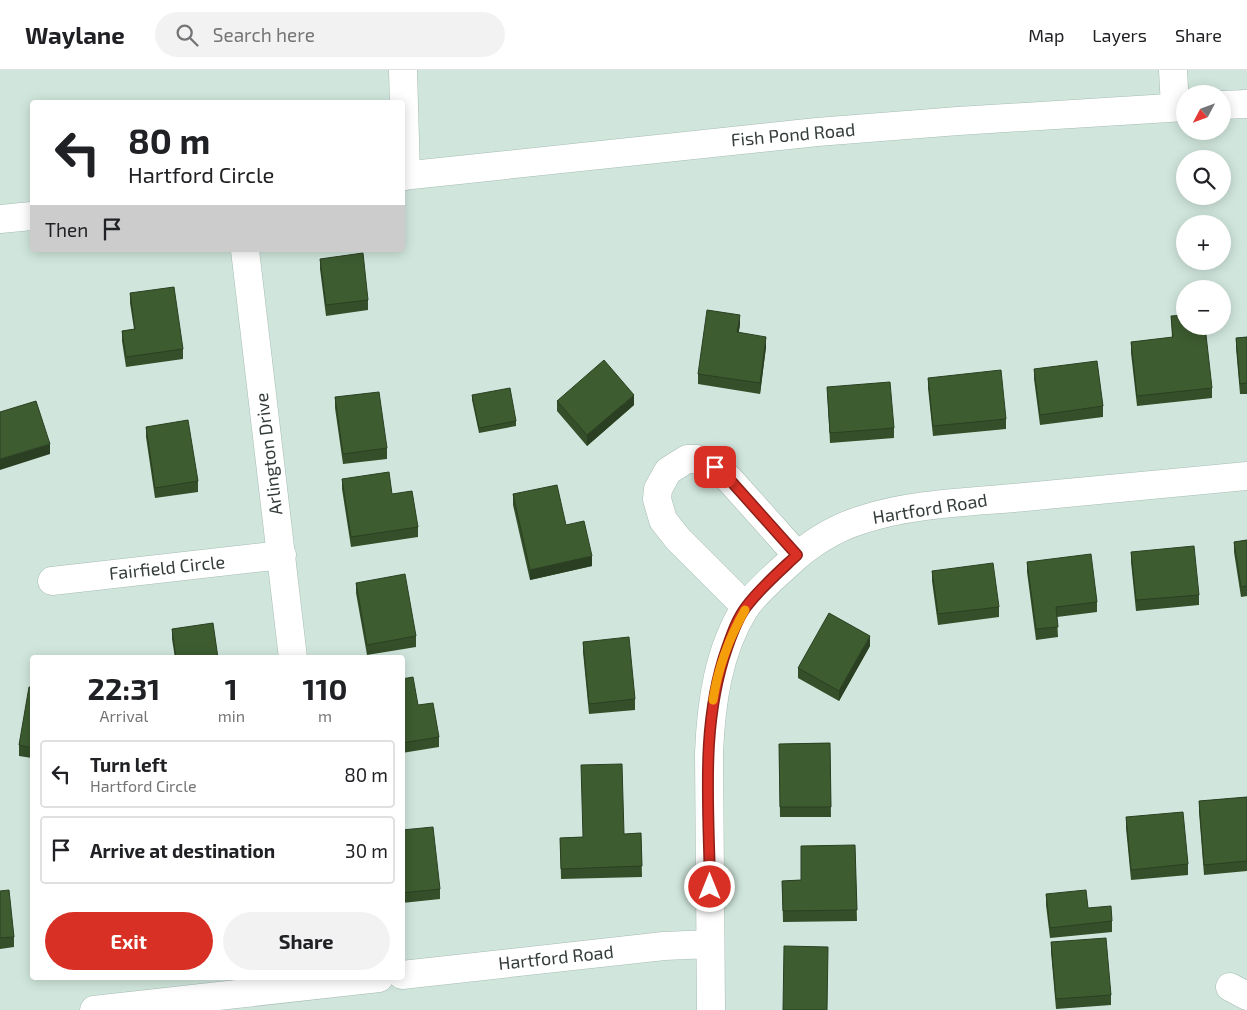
<!DOCTYPE html>
<meta charset="utf-8">
<style>
body{margin:0;font-family:"Exo 2",sans-serif;background:#f2f2f2;color:#202124;height:100vh;display:flex;flex-direction:column;font-size:19px;white-space:nowrap}
*{box-sizing:border-box;margin:0}
p{font-size:16px;color:#757577}
.icon{flex:none;width:28px;height:28px;fill:none;stroke:currentColor;stroke-width:2;stroke-linecap:round;stroke-linejoin:round}
.map{position:relative;flex:1;overflow:hidden}
.sheet{position:absolute;left:30px;top:585px;width:375px;height:325px;display:flex;flex-direction:column;background:#fff;border-radius:5px;box-shadow:0 2px 12px #0003}
.sheet>*{flex:none}
.banner{position:absolute;left:30px;top:30px;width:375px;height:152px;border-radius:5px;box-shadow:0 2px 12px #0003;background:#fff;color:#202124;overflow:hidden}
.needle{width:32px;rotate:229deg}
.buttons{position:absolute;left:1176px;top:15px;display:grid;gap:10px}
.buttons a{display:grid;place-items:center;width:55px;height:55px;border-radius:50%;background:#fff;box-shadow:0 2px 12px #0003;font-size:25px}
.pin{position:absolute;display:grid;place-items:center;width:42px;height:42px;color:#fff;margin:-21px;border-radius:10px;box-shadow:0 2px 8px #0006}
.me{position:absolute;width:55px;margin:-28px;rotate:0deg;stroke-linejoin:round;filter:drop-shadow(0 0 4px #0008)}
.turn{display:flex;align-items:center;gap:18px;height:105px;padding:0 15px;font-size:22px}
.turn .icon{width:65px;height:65px;stroke-width:2.5}
.turn b{display:block;font-size:35px;line-height:42px}
.then{display:flex;align-items:center;height:48px;padding:0 15px;background:#0003;gap:10px;font-size:19px}
.eta{display:flex;justify-content:space-evenly;align-items:center;height:85px;text-align:center}
.eta b{font-size:30px;font-weight:700;line-height:35px}
.action{display:flex;gap:10px;margin-top:auto;padding:10px 15px}
.action a{flex:1;height:58px;border-radius:30px;background:#d93025;color:#fff;font-size:20px;font-weight:700;line-height:58px;text-align:center}
.action a+a{background:#f2f2f2;color:#202124}
ul{padding:0;list-style:none}
li{display:flex;align-items:center;gap:15px;height:68px;margin:0 10px 8px;padding:0 5px;border:2px solid #e0e0e0;border-radius:5px}
li div{flex:1}
li b{display:block;font-size:19px}
li em{font-style:normal}
header{display:flex;align-items:center;gap:30px;box-sizing:border-box;height:70px;padding:0 25px;background:#fff;border-bottom:1px solid #e0e0e0}
header strong{font-size:24px}
nav{display:flex;gap:28px;margin-inline-start:auto;font-size:18px}
.search{width:350px;height:45px;background:#f2f2f2;display:flex;align-items:center;gap:12px;box-sizing:border-box;padding:0 18px;border-radius:28px;color:#757577;font-size:19px}
.map>svg:first-child{display:block}
</style>
<header>
<strong>Waylane</strong>
<div class="search"><svg class="icon" aria-label="search" viewBox="0 0 24 24"><circle cx="10" cy="10" r="6"/><path d="M15 15l6 6"/></svg>Search here</div>
<nav><a>Map</a><a>Layers</a><a>Share</a></nav>
</header>
<div class="map">
<svg width="1247" height="940" viewBox="0 0 1247 940">
<rect width="100%" height="100%" fill="#d0e6dc"/>
<g fill="none" stroke-linecap="round" stroke-linejoin="round">
<g stroke="#a6bcb3" stroke-width="29">
<path id="minor" d="M 403,0 L 406,106
M 1173,0 L 1175,37
M 1222,35 L 1247,34
M 402,106 L 817,62 L 958,51 L 1185,37
M 0,149 L 32,146
M 245,180 L 293,588
M 52,511 L 282,485
M 746,537 L 678,469 L 663,450 L 657,429 L 658,419 L 668,401 L 687,389 L 697,389 L 715,397 L 730,410 L 797,485
M 402,905 L 664,876 L 710,874
M 1230,917 L 1247,926
M 94,940 L 379,908
M 711,940 L 709,683 C 711,634 718,581 745,538 C 756,522 773,508 787,495 C 808,475 833,459 861,450 C 912,433 972,432 1025,427 C 1099,420 1173,413 1247,406"/>
</g>
<use href="#minor" stroke="#fff" stroke-width="28"/>
</g>
<path fill="#344f29" d="M 320,189 L 368,230 L 368,240 L 326,246 L 320,199 Z
M 130,223 L 183,279 L 183,289 L 126,297 L 122,271 L 122,261 L 134,259 L 130,233 Z
M 1171,246 L 1212,318 L 1212,328 L 1137,336 L 1131,283 L 1131,272 L 1172,268 Z
M 740,255 L 738,263 L 766,277 L 760,324 L 698,314 L 698,304 Z
M 1247,267 L 1247,324 L 1240,324 L 1236,278 L 1236,268 Z
M 1034,299 L 1103,336 L 1103,347 L 1040,355 L 1034,309 Z
M 928,308 L 1006,349 L 1006,359 L 933,366 L 928,318 Z
M 827,317 L 894,358 L 894,368 L 830,373 Z
M 472,325 L 516,351 L 516,356 L 479,363 L 472,330 Z
M 335,327 L 387,378 L 387,389 L 343,394 L 335,338 Z
M 557,331 L 634,335 L 587,376 L 557,341 Z
M 146,357 L 198,411 L 198,422 L 155,428 L 146,367 Z
M 342,409 L 392,424 L 418,457 L 418,467 L 351,477 L 342,419 Z
M 513,424 L 566,455 L 592,496 L 530,510 L 513,435 Z
M 1247,470 L 1247,526 L 1241,527 L 1234,482 L 1234,472 Z
M 1131,482 L 1199,525 L 1199,535 L 1136,541 L 1131,492 Z
M 1027,492 L 1097,532 L 1097,542 L 1057,547 L 1058,567 L 1036,570 L 1027,502 Z
M 932,501 L 999,537 L 999,547 L 938,555 L 932,511 Z
M 356,513 L 416,566 L 416,577 L 367,585 L 356,523 Z
M 172,559 L 218,588 L 175,588 L 172,569 Z
M 583,572 L 635,629 L 635,640 L 589,644 L 583,582 Z
M 870,576 L 839,631 L 798,608 L 798,598 Z
M 402,609 L 418,635 L 439,667 L 439,677 L 402,683 Z
M 32,617 L 32,688 L 19,686 L 19,675 Z
M 830,673 L 831,747 L 780,747 L 779,674 Z
M 1247,727 L 1247,801 L 1204,805 L 1199,742 L 1199,731 Z
M 1126,747 L 1188,794 L 1188,805 L 1131,810 L 1126,758 Z
M 402,760 L 440,819 L 440,829 L 402,833 Z
M 641,763 L 642,807 L 561,809 L 560,768 L 583,767 Z
M 855,775 L 857,851 L 783,852 L 782,811 L 801,810 Z
M 0,821 L 14,867 L 14,877 L 0,879 Z
M 1046,824 L 1088,838 L 1112,851 L 1112,862 L 1050,868 L 1046,835 Z
M 1051,872 L 1111,925 L 1111,935 L 1056,939 L 1051,882 Z"/>
<path fill="#2b4022" d="M 740,245 L 740,255 L 737,273 L 737,262 Z
M 766,267 L 766,277 L 760,324 L 760,313 Z
M 634,325 L 634,335 L 587,376 L 587,365 Z
M 50,374 L 50,384 L 0,400 L 0,389 Z
M 592,486 L 592,496 L 530,510 L 530,500 Z
M 870,566 L 870,576 L 839,631 L 839,621 Z"/>
<path fill="#3d5c30" stroke="#2b4022" d="M 363,183 L 368,230 L 326,235 L 320,189 Z
M 174,217 L 183,279 L 126,287 L 122,261 L 135,259 L 130,223 Z
M 707,240 L 740,245 L 737,262 L 766,267 L 760,313 L 698,304 Z
M 1185,245 L 1185,256 L 1205,256 L 1212,318 L 1137,326 L 1131,272 L 1173,267 L 1171,246 Z
M 1247,267 L 1247,313 L 1240,314 L 1236,268 Z
M 604,290 L 634,325 L 587,365 L 557,331 Z
M 1097,291 L 1103,336 L 1040,345 L 1034,299 Z
M 1001,300 L 1006,349 L 933,356 L 928,308 Z
M 890,312 L 894,358 L 830,363 L 827,317 Z
M 510,318 L 516,351 L 479,358 L 472,325 Z
M 379,322 L 387,378 L 343,384 L 335,327 Z
M 36,331 L 50,374 L 0,389 L 0,342 Z
M 188,350 L 198,411 L 155,418 L 146,357 Z
M 389,402 L 392,424 L 412,421 L 418,457 L 351,467 L 342,409 Z
M 557,415 L 566,455 L 584,451 L 592,486 L 530,500 L 513,424 Z
M 1247,470 L 1247,516 L 1241,517 L 1234,472 Z
M 1194,476 L 1199,525 L 1136,530 L 1131,482 Z
M 1091,484 L 1097,532 L 1056,537 L 1058,557 L 1036,559 L 1027,492 Z
M 993,493 L 999,537 L 938,544 L 932,501 Z
M 405,504 L 416,566 L 367,575 L 356,513 Z
M 829,543 L 870,566 L 839,621 L 798,598 Z
M 213,553 L 218,588 L 176,588 L 172,559 Z
M 629,567 L 635,629 L 589,634 L 583,572 Z
M 413,607 L 418,635 L 433,633 L 439,667 L 402,673 L 402,609 Z
M 29,617 L 32,617 L 32,678 L 19,675 Z
M 830,673 L 831,737 L 780,737 L 779,674 Z
M 622,694 L 624,764 L 641,763 L 642,796 L 561,799 L 560,768 L 583,767 L 581,695 Z
M 1247,727 L 1247,791 L 1204,795 L 1199,731 Z
M 1183,742 L 1188,794 L 1131,800 L 1126,747 Z
M 433,757 L 440,819 L 402,823 L 402,760 Z
M 855,775 L 857,840 L 783,841 L 782,811 L 801,810 L 801,776 Z
M 9,820 L 14,867 L 0,868 L 0,821 Z
M 1086,820 L 1088,838 L 1111,836 L 1112,851 L 1050,858 L 1046,824 Z
M 1106,868 L 1111,925 L 1056,929 L 1051,872 Z
M 784,876 L 828,877 L 827,940 L 783,940 Z"/>
<g fill="none" stroke-linecap="round" stroke-linejoin="round">
<g stroke="#8d1f18" stroke-width="12">
<path id="route" d="M 710,817 C 709,737 700,655 727,578 C 732,564 737,549 746,537 C 760,518 780,501 797,485 L 730,410 L 715,397"/>
</g>
<use href="#route" stroke="#d93025" stroke-width="9"/>
<path stroke="#f59e0b" stroke-width="9" d="M 713,630 C 718,598 729,568 745,540"/>
</g>
<g text-anchor="middle" stroke-width="5" stroke-linejoin="round" paint-order="stroke">
<g font-size="18" fill="#343d39" stroke="#fff">
<text transform="translate(793 65) rotate(-5)" y="6">Fish Pond Road</text>
<text transform="translate(269 384) rotate(-97)" y="6">Arlington Drive</text>
<text transform="translate(930 439) rotate(-9)" y="6">Hartford Road</text>
<text transform="translate(167 498) rotate(-6)" y="6">Fairfield Circle</text>
<text transform="translate(556 888) rotate(-6)" y="6">Hartford Road</text>
</g>
</g>
</svg>
<div class="buttons">
<a><svg class="needle" viewBox="-14 -14 28 28"><path d="M0-13l5 13h-10z" fill="#e53935"/><path d="M0 13l5-13h-10z" fill="#757577"/></svg></a>
<a><svg class="icon" aria-label="search" viewBox="0 0 24 24"><circle cx="10" cy="10" r="6"/><path d="M15 15l6 6"/></svg></a>
<a>+</a>
<a>−</a>
</div>
<div class="pin" style="left:715px;top:397px;background:#d93025"><svg class="icon" aria-label="arrive" viewBox="0 0 24 24"><path d="M6 21V4h12l-3 4 3 4H6"/></svg></div>
<svg class="me" style="left:710px;top:817px" viewBox="-20 -20 40 40"><circle r="17" fill="#d93025" stroke="#fff" stroke-width="3"/><path d="M0-11L8 9 0 5-8 9z" fill="#fff"/></svg>
<div class="banner">
<div class="turn"><svg class="icon" aria-label="left" viewBox="0 0 24 24"><path d="M17 20v-9H6M10 6l-5 5 5 5"/></svg><div><b>80 m</b>Hartford Circle</div></div>
<div class="then">Then<svg class="icon" aria-label="arrive" viewBox="0 0 24 24"><path d="M6 21V4h12l-3 4 3 4H6"/></svg></div>
</div>
<section class="sheet">
<div class="eta">
<div><b>22:31</b><p>Arrival</p></div>
<div><b>1</b><p>min</p></div>
<div><b>110</b><p>m</p></div>
</div>
<ul>
<li><svg class="icon" aria-label="left" viewBox="0 0 24 24"><path d="M17 20v-9H6M10 6l-5 5 5 5"/></svg><div><b>Turn left</b><p>Hartford Circle</p></div><em>80 m</em></li>
<li><svg class="icon" aria-label="arrive" viewBox="0 0 24 24"><path d="M6 21V4h12l-3 4 3 4H6"/></svg><div><b>Arrive at destination</b></div><em>30 m</em></li>
</ul>
<div class="action"><a>Exit</a><a>Share</a></div>
</section>
</div>
